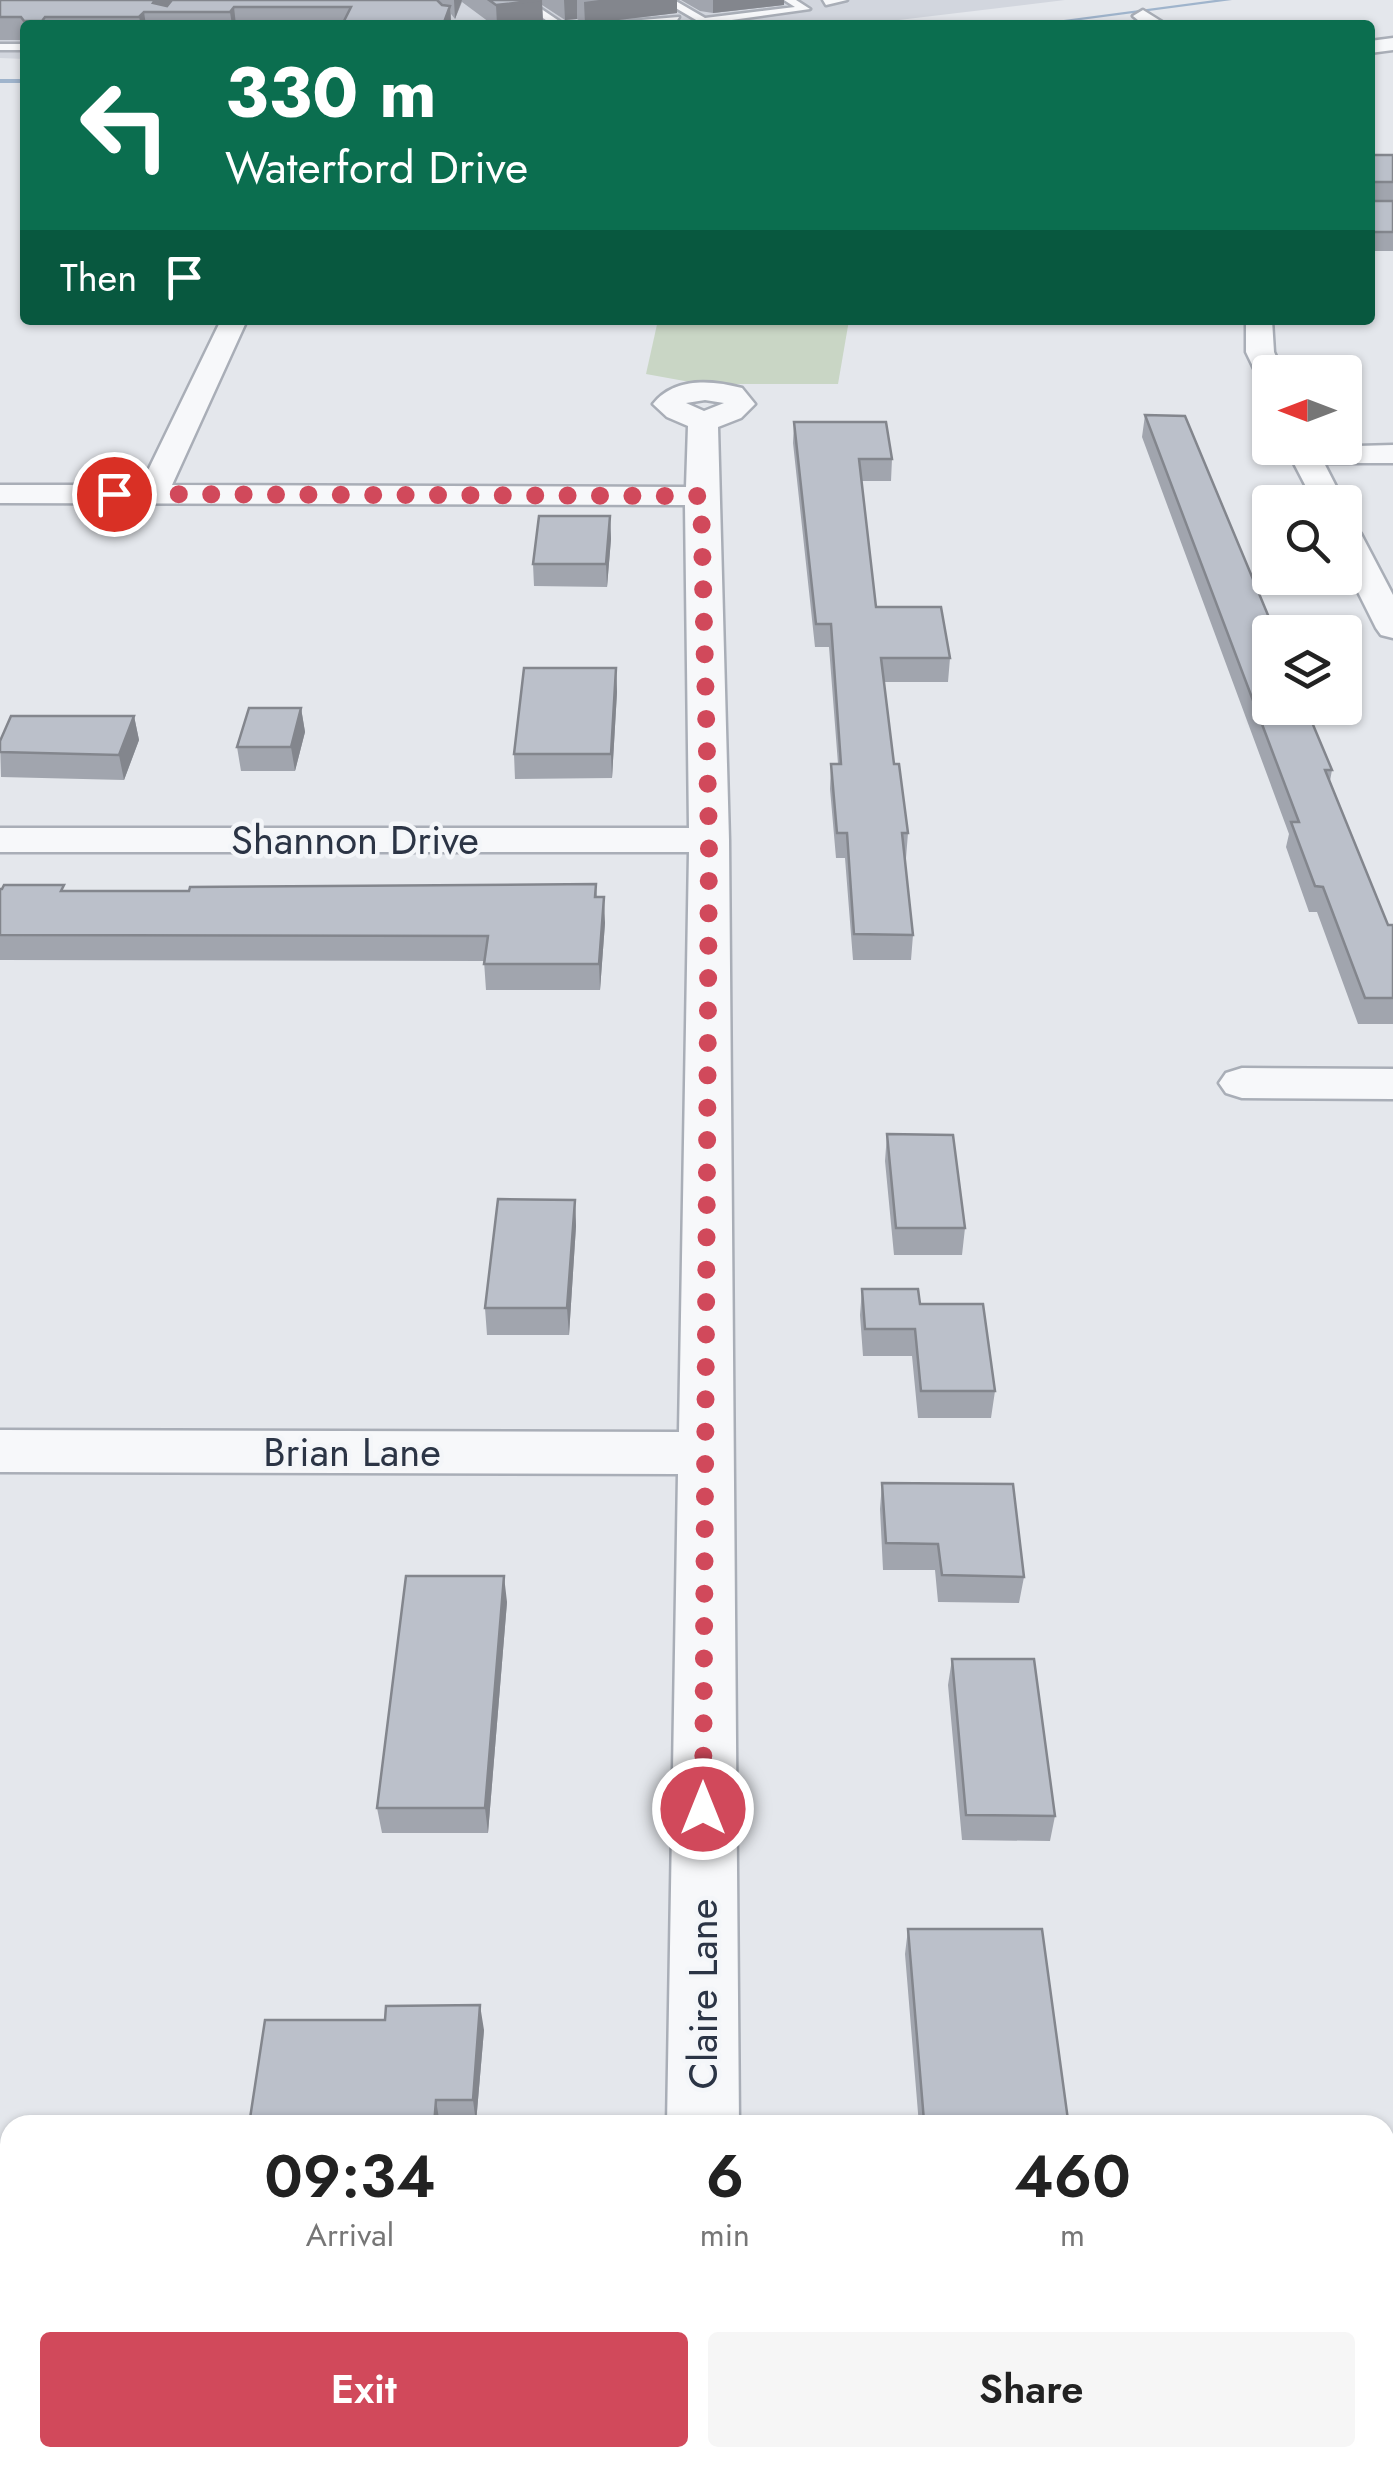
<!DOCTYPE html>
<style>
body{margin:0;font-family:Jost,sans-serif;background:#f6f6f6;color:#222;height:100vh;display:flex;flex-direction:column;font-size:38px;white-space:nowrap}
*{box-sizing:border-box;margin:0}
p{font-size:32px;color:#767676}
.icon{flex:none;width:55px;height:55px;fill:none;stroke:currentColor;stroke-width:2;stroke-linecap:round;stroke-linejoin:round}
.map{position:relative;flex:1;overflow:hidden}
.panel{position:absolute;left:0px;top:2115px;width:1395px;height:352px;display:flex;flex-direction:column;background:#fff;border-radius:30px 30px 0 0;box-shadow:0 2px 8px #0004}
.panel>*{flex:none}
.banner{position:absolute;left:20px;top:20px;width:1355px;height:305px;border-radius:10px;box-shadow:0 2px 8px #0004;background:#0b6e4f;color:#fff;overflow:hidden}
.needle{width:65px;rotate:270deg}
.tools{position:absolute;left:1252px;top:355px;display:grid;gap:20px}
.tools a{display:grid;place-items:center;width:110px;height:110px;border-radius:10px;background:#fff;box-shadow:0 2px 8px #0004;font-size:50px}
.pin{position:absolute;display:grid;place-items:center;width:85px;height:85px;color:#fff;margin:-42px;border:5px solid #fff;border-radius:50%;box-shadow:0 2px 10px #0007}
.me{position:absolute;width:110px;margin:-55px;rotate:0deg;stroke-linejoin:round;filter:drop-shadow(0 0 8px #0008)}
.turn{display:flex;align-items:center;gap:35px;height:210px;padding:0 40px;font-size:45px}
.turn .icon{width:130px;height:130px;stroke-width:2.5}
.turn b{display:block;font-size:70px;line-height:85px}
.then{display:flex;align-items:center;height:95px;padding:0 40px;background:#0003;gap:20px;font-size:38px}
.eta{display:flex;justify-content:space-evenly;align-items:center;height:170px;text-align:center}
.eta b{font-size:60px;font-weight:600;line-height:70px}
.primary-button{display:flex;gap:20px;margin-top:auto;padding:20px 40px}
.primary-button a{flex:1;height:115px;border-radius:10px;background:#d1495b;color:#fff;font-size:40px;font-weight:600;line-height:115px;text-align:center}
.primary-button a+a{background:#f6f6f6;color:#222}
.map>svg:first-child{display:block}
</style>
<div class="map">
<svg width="1393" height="2466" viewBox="0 0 1393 2466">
<rect width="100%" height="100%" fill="#e4e7ec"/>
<path fill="#d2d6de" d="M 0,0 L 1065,0 L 857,25 L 25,25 L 25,59 L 0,58 Z"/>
<path fill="#c9d6c5" d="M 658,320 L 849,320 L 838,384 L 701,384 L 646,374 Z"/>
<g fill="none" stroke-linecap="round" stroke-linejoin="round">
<path fill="#9fb4cc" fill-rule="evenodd" d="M 1215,0 L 1232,0 L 1043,25 L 1026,25 Z
M 0,79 L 25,79 L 25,83 L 0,83 Z"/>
<g stroke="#a9aeb7" stroke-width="5">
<path id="lane" d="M 517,0 L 528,0 L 565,25 L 553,25 Z
M 662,0 L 674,0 L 705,18 L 795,7 L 784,0 L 796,0 L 810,9 L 703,24 Z
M 823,0 L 847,0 L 826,5 Z
M 679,17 L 676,22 L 611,25 L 616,22 Z
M 0,44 L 25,44 L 25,50 L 0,50 Z"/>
</g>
<g stroke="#a9aeb7" stroke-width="5">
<path id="street" d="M 1143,10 L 1167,25 L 1144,25 L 1133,16 Z
M 1393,38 L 1393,50 L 1370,53 L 1370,41 Z
M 221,320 L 247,320 L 172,485 L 686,487 L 688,426 L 667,417 L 653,404 C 674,377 712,380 742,388 L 755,404 L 741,418 L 718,427 L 729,840 L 739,2125 L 667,2125 L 678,1474 L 0,1472 L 0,1430 L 679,1432 L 689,852 L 0,852 L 0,828 L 689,828 L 685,505 L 0,503 L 0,485 L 141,485 ZM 705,400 L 724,403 L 704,411 L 686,403 Z
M 1246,320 L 1272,320 L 1274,352 L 1283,372 L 1270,372 L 1270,383 L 1260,381 L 1246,352 Z
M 1393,445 L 1393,463 L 1324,463 L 1344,502 L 1314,502 L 1286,448 Z
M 1345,524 L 1356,527 L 1361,534 L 1393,595 L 1393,638 L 1381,635 L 1376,628 L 1345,566 Z
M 1242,1068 L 1393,1069 L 1393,1099 L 1242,1098 L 1226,1093 L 1219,1083 L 1226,1073 Z
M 662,2458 L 742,2458 L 743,2466 L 661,2466 Z"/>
</g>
<use href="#lane" fill="#f7f8fa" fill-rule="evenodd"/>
<use href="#street" fill="#f7f8fa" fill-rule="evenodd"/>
</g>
<path fill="#a1a5ae" d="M 0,0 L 443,5 L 438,0 L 677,0 L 677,13 L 585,24 L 577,19 L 565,20 L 542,5 L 543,23 L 523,25 L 493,25 L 462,2 L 455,19 L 451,14 L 451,25 L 25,25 L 25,40 L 0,40 Z
M 681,0 L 784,0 L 784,5 L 713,13 L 700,11 Z
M 1370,155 L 1393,155 L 1393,251 L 1370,251 Z
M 1145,415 L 1332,770 L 1330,781 L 1388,925 L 1393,925 L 1393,1024 L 1358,1024 L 1317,912 L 1309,912 L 1286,847 L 1289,834 L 1142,437 Z
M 794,422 L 892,459 L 891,481 L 861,481 L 876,607 L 950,658 L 948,682 L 884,682 L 894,764 L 908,833 L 906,858 L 905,858 L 913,935 L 911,960 L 853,960 L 845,858 L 836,858 L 830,789 L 831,764 L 838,764 L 829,647 L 815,647 L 793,443 Z
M 610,516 L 611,539 L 607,587 L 534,586 L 533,564 Z
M 616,668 L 617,692 L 612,778 L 515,779 L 514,754 Z
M 301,708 L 305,732 L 295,771 L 241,771 L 237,747 Z
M 134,716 L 139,740 L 124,780 L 1,777 L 0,741 Z
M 596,884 L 597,897 L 605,923 L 600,990 L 486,990 L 484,961 L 0,960 L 0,889 L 65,891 L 189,891 Z
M 887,1134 L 965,1228 L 962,1255 L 894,1255 L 885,1161 Z
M 575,1200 L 576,1226 L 569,1335 L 487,1335 L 485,1308 Z
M 862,1289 L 920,1304 L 995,1391 L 991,1418 L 918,1418 L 912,1356 L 863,1356 L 860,1315 Z
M 882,1483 L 1024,1577 L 1019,1603 L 938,1602 L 935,1570 L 883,1570 L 880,1509 Z
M 507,1602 L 488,1833 L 382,1833 L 377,1808 Z
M 952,1659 L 1055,1816 L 1050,1841 L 962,1840 L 948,1685 Z
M 908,1929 L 1068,2120 L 1067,2125 L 919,2125 L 905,1954 Z
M 484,2030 L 476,2123 L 440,2123 L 440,2125 L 249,2125 Z
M 961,2458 L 1143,2458 L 1139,2466 L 961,2466 Z"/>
<path fill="#83868d" d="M 155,0 L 177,0 L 167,12 L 153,3 Z
M 454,0 L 462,0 L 455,19 Z
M 542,0 L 543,23 L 497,25 L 496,5 Z
M 564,0 L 577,0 L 577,19 L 565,20 Z
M 599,0 L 677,0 L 677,13 L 585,24 L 584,2 Z
M 713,0 L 784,0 L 784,5 L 713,13 Z
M 450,6 L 451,25 L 443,25 Z
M 234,7 L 236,25 L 232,25 L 230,12 Z
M 144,12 L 146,25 L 141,25 L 139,17 Z
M 610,516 L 611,539 L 607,587 L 606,564 Z
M 616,668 L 617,692 L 612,778 L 611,754 Z
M 301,708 L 305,732 L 295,771 L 291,747 Z
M 134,716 L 139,740 L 124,780 L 119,755 Z
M 604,897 L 605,923 L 600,990 L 599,964 Z
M 575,1200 L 576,1226 L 569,1335 L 567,1308 Z
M 504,1576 L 507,1602 L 488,1833 L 485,1808 Z
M 480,2005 L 484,2030 L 476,2123 L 473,2100 Z
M 436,2100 L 440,2125 L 434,2125 Z
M 425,2458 L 431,2458 L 431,2466 L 424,2466 Z"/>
<path fill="#bbc0ca" stroke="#83868d" stroke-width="2.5" d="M 0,0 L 155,0 L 153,3 L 167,6 L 172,0 L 437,0 L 442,5 L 450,6 L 443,25 L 342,25 L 351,7 L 234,7 L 230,12 L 144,12 L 139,17 L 45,17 L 42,21 L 24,21 L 21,17 L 0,17 Z
M 489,0 L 542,0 L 496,5 Z
M 1370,155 L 1393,155 L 1393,182 L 1371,182 L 1371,201 L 1393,201 L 1393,232 L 1370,232 Z
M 1145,415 L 1185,416 L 1275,632 L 1270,632 L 1270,708 L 1306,708 L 1332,770 L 1325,770 L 1388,925 L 1393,925 L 1393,998 L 1365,998 L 1323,887 L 1315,886 L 1291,822 L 1299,822 Z
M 794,422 L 886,422 L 892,459 L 859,459 L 876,607 L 941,607 L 950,658 L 881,658 L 894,764 L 899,764 L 908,833 L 902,833 L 913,935 L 854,934 L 847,833 L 837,833 L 831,764 L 841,764 L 831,624 L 816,624 Z
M 539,516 L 610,516 L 606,564 L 533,564 Z
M 524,668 L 616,668 L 611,754 L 514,754 Z
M 249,708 L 301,708 L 291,747 L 237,747 Z
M 11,716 L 134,716 L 119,755 L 0,752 L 0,741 Z
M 596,884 L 595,897 L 604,897 L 599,964 L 484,964 L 488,936 L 0,935 L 0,889 L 2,889 L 4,885 L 64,885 L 61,891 L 189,891 L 190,887 Z
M 887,1134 L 953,1135 L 965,1228 L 896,1228 Z
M 498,1199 L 575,1200 L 567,1308 L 485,1308 Z
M 862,1289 L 918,1289 L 920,1304 L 983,1304 L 995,1391 L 921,1391 L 915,1329 L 865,1329 Z
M 882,1483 L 1013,1484 L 1024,1577 L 942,1575 L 938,1544 L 886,1543 Z
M 406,1576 L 504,1576 L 485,1808 L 377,1808 Z
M 952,1659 L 1034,1659 L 1055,1816 L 966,1815 Z
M 908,1929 L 1042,1929 L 1068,2120 L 924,2121 Z
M 480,2005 L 473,2100 L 436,2100 L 434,2125 L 249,2125 L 265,2020 L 385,2020 L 386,2006 Z
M 284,2458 L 425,2458 L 424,2466 L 283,2466 Z"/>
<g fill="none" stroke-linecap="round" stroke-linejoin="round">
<path stroke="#d1495b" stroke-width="18" stroke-dasharray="0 32.4" d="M 114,494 L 701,496 L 709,840 L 703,1809"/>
</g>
<g text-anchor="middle" stroke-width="9" stroke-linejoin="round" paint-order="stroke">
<g font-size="40" fill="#2b3445" stroke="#f4f6f9">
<text x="355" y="854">Shannon Drive</text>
<text x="352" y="1466">Brian Lane</text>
<text transform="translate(703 1994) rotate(-90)" y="14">Claire Lane</text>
</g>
</g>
</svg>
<div class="tools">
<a><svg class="needle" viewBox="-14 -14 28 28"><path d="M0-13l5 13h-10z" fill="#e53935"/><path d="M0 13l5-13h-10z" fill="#767676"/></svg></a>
<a><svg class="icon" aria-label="search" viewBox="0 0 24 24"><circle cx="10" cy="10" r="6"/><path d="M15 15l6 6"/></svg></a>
<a><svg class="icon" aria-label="layers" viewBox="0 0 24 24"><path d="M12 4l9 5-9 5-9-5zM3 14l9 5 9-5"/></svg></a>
</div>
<div class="pin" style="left:114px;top:494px;background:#d93025"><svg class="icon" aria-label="arrive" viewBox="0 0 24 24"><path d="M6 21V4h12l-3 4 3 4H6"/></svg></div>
<svg class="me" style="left:703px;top:1809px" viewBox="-20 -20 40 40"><circle r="17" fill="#d1495b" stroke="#fff" stroke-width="3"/><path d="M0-11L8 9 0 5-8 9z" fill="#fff"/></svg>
<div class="banner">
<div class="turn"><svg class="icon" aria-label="left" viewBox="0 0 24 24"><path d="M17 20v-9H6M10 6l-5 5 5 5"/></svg><div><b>330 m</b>Waterford Drive</div></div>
<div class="then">Then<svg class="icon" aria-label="arrive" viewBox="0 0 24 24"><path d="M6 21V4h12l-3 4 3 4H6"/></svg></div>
</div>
<section class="panel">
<div class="eta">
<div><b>09:34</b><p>Arrival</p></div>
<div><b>6</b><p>min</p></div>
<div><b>460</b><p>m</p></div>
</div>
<div class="primary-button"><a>Exit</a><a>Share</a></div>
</section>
</div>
